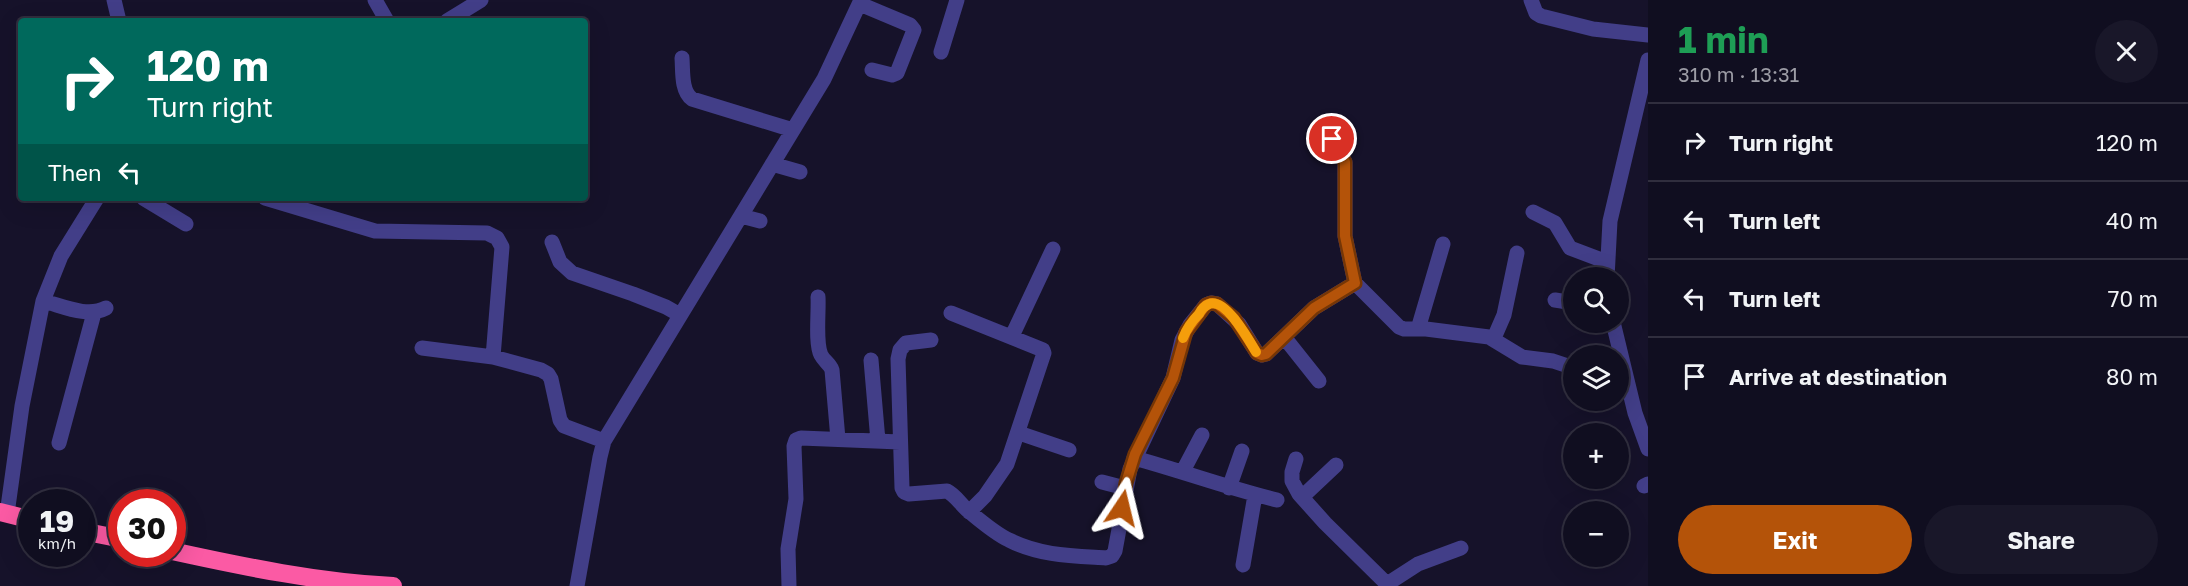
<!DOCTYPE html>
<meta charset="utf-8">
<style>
body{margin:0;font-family:"Golos Text",sans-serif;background:#191729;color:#f1f3f6;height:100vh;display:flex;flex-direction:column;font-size:22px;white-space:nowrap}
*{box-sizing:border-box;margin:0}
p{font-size:20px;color:#9c9ca5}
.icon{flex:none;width:33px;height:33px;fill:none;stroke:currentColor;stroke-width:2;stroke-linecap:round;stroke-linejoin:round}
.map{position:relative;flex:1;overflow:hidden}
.details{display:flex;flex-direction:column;background:#100e20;width:540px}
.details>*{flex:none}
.top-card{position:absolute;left:18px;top:18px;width:570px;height:183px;border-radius:6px;box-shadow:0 6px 24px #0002,0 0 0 2px #302e3e;background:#00695c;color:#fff;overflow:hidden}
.buttons{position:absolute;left:1563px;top:267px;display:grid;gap:12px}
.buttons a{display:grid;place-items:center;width:66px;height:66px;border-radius:50%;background:#100e20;box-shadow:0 6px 24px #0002,0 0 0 2px #302e3e;font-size:30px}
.speed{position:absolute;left:18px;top:489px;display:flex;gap:12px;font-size:30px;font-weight:700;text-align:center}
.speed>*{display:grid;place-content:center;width:78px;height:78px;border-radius:50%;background:#100e20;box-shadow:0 6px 24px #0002,0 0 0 2px #302e3e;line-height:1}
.speed small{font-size:15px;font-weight:400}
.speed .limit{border:9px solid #d22;background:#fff;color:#111}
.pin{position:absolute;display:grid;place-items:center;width:51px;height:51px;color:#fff;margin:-26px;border:3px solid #fff;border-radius:50%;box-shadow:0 2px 6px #0007}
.me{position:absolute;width:66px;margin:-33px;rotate:10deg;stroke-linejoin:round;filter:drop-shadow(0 0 4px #0008)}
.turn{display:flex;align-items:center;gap:21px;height:126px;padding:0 30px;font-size:27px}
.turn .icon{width:78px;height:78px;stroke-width:2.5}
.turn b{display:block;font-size:42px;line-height:51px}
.then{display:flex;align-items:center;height:57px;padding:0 30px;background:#0003;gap:12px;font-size:22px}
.round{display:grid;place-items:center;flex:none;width:63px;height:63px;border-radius:32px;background:#191729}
.head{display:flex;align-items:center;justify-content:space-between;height:102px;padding:0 30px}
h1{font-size:36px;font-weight:700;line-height:45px;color:#1e9e55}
.cta{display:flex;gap:12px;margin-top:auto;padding:12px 30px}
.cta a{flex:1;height:69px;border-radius:36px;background:#b45309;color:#fff;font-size:24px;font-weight:700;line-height:69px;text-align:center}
.cta a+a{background:#191729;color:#f1f3f6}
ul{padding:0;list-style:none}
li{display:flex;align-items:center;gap:18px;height:78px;padding:0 30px;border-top:2px solid #302e3e}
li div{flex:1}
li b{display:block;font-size:22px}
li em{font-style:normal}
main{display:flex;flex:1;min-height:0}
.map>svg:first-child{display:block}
</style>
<main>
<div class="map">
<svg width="1648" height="586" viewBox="0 0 1648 586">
<rect width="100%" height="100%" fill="#16122a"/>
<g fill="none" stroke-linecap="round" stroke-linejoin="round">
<path stroke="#423e88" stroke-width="15" d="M 114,0 L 119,21
M 375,0 L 387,21
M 1531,0 L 1536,13 L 1541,16 L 1593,29 L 1648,35
M 860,4 L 910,25 L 914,30 L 897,73 L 892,75 L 872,70
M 447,21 L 481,0
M 941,52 L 957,0
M 682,58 C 683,71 681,91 692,99 L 793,130
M 1332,139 L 1345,162 L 1345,236 L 1355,283 L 1399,327 L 1404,329 L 1426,329 L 1489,337 L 1522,357 L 1553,361 L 1574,368
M 772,164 L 800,172
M 143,198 L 186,224
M 265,198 L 375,231 L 487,233 L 497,238 L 502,247 L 493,357
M 1533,212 L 1555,223 L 1570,248 L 1607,262
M 741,216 L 760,221
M 552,242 L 560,262 L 572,273 L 633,294 L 666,307 L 680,315
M 1607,278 L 1610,221 L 1648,60
M 818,297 C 819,311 815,343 821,355 C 824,361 830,364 832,370 L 838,439
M 1555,300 L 1574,303
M 43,301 C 63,306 87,318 106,308
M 951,313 L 1043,350 L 1044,353 L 1007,464 L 985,496 L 969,512
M 1613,322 L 1635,413 L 1648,449
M 1418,329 L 1443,244
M 1012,336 L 1053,249
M 1284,337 L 1319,381
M 1494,338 L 1504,315 L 1517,253
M 931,340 L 906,343 L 900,350 L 898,359 L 902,488 L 904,492 L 909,494 L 947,491 C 957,496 962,507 971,513 C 983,523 996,534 1009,540 C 1040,556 1074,556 1106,558 L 1112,556 L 1115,551 L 1130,469 L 1173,378 L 1182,340 L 1190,325 L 1206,305 L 1211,303 L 1217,304 L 1239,324 L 1257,353 L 1262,355 L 1266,354 L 1314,308 L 1355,283
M 422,348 L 493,357 L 541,370 L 548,374 L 551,379 L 560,420 L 564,426 L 604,441
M 871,360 L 878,441
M 1019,433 L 1069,450
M 59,443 L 94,313
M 1134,458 C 1182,471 1228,488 1277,500
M 1296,459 L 1292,472 L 1292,481 L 1299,494 L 1325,523 L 1387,584 L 1385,586
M 1183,471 L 1202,435
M 1102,482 L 1125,488
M 1644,486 L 1648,484
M 1229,488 L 1242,451
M 1302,497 L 1336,465
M 7,514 L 22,406 L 43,301 L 61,256 L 97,198
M 1243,565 L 1255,495
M 1387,584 L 1418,564 L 1461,548
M 577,586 L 600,457 L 604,441 L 824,79 L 861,0
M 789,586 L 788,549 L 796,499 L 794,446 L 796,440 L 801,438 L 900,442"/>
<path stroke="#fb5aa4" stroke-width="18" d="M 0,512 L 32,520
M 82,531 L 122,539
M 172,551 C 245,567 318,582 393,586"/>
</g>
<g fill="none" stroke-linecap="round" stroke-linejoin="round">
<g stroke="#753606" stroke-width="15">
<path id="route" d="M 1122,508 L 1126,483 L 1135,454 L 1173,378 L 1186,332 L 1206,305 L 1211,303 L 1217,304 L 1234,318 L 1257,353 L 1262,355 L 1266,354 L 1314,308 L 1355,283 L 1345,236 L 1345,162 L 1332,139"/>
</g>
<use href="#route" stroke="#b45309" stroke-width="10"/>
<path stroke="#f59e0b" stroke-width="10" d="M 1183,338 C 1187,328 1192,321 1199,314 C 1201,310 1204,306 1209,304 C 1225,297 1249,340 1256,352"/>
</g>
</svg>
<div class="buttons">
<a><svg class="icon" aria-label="search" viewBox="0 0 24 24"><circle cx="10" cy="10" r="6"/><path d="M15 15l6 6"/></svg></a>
<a><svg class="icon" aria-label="layers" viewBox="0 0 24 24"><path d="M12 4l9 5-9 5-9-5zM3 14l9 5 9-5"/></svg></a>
<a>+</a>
<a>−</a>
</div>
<div class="speed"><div>19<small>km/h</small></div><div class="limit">30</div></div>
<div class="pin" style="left:1332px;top:139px;background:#d93025"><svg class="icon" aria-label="arrive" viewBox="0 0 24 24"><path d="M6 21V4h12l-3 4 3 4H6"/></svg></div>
<svg class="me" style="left:1122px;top:508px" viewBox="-20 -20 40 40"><path d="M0-17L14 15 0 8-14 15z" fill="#b45309" stroke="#fff" stroke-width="4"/></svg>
<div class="top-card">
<div class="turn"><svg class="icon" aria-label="right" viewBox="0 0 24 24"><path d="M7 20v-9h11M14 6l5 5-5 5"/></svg><div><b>120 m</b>Turn right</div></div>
<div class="then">Then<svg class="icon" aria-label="left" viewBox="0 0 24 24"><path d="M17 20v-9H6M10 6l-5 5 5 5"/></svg></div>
</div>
</div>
<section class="details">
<div class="head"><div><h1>1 min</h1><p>310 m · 13:31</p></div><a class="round"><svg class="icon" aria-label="close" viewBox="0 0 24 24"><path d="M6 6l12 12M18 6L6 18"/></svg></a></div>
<ul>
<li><svg class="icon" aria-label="right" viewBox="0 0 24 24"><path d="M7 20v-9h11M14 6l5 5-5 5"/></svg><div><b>Turn right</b></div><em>120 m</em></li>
<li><svg class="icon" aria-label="left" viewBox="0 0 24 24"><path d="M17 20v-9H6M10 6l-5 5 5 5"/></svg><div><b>Turn left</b></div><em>40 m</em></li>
<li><svg class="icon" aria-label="left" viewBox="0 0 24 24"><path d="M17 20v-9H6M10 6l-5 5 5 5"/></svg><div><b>Turn left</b></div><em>70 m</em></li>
<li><svg class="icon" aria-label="arrive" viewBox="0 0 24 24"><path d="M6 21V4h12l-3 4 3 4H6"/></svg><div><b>Arrive at destination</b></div><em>80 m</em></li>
</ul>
<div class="cta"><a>Exit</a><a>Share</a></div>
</section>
</main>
